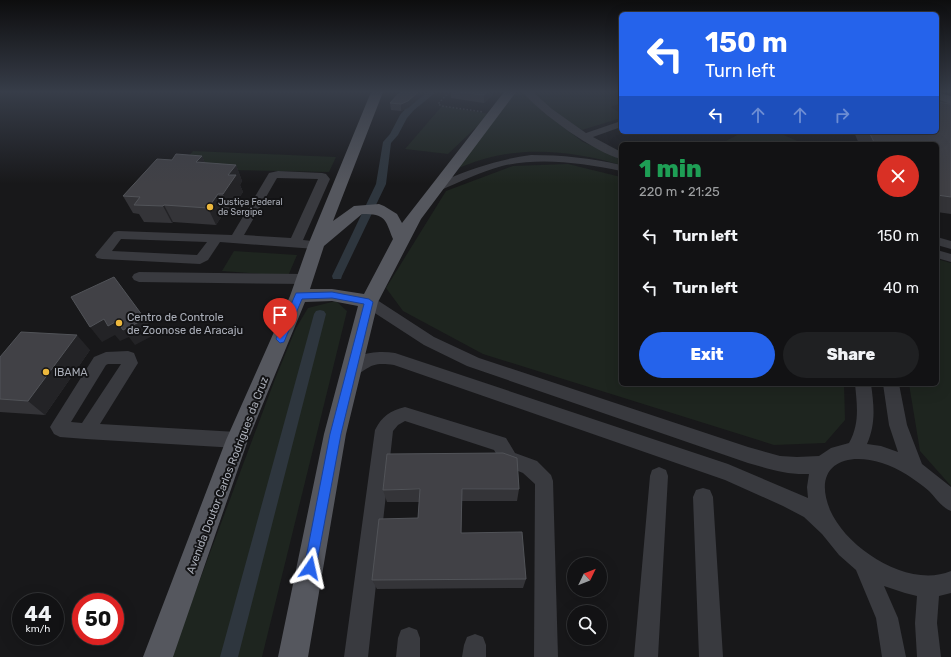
<!DOCTYPE html>
<meta charset="utf-8">
<style>
body{margin:0;font-family:Rubik,sans-serif;background:#1f2022;color:#f1f3f6;height:100vh;display:flex;flex-direction:column;font-size:15px;white-space:nowrap}
*{box-sizing:border-box;margin:0}
p{font-size:13px;color:#9c9ea0}
.icon{flex:none;width:22px;height:22px;fill:none;stroke:currentColor;stroke-width:2;stroke-linecap:round;stroke-linejoin:round}
.map{position:relative;flex:1;overflow:hidden}
.panel{position:absolute;left:619px;top:142px;width:320px;height:244px;display:flex;flex-direction:column;background:#121214;border-radius:6px;box-shadow:0 4px 16px #0002,0 0 0 1px #313234}
.panel>*{flex:none}
.banner{position:absolute;left:619px;top:12px;width:320px;height:122px;border-radius:6px;box-shadow:0 4px 16px #0002,0 0 0 1px #313234;background:#2563eb;color:#fff;overflow:hidden}
.needle{width:26px;rotate:47deg}
.buttons{position:absolute;left:567px;top:557px;display:grid;gap:8px}
.buttons a{display:grid;place-items:center;width:40px;height:40px;border-radius:50%;background:#121214;box-shadow:0 4px 16px #0002,0 0 0 1px #313234;font-size:20px}
.speed{position:absolute;left:12px;top:593px;display:flex;gap:8px;font-size:20px;font-weight:700;text-align:center}
.speed>*{display:grid;place-content:center;width:52px;height:52px;border-radius:50%;background:#121214;box-shadow:0 4px 16px #0002,0 0 0 1px #313234;line-height:1}
.speed small{font-size:10px;font-weight:400}
.speed .limit{border:6px solid #d22;background:#fff;color:#111}
.pin{position:absolute;display:grid;place-items:center;width:34px;height:34px;color:#fff;margin:-41px -17px;border-radius:50% 50% 50% 0;rotate:-45deg;box-shadow:0 0 4px #0007}
.pin .icon{rotate:45deg}
.me{position:absolute;width:44px;margin:-22px;rotate:11deg;stroke-linejoin:round;filter:drop-shadow(0 0 3px #0008)}
.turn{display:flex;align-items:center;gap:14px;height:84px;padding:0 20px;font-size:18px}
.turn .icon{width:52px;height:52px;stroke-width:2.5}
.turn b{display:block;font-size:28px;line-height:34px}
.lanes{display:flex;align-items:center;height:38px;padding:0 20px;background:#0003;justify-content:center;gap:20px;direction:ltr}
.lanes .off{opacity:.35}
.round{display:grid;place-items:center;flex:none;width:42px;height:42px;border-radius:21px;background:#1f2022}
.headline{display:flex;align-items:center;justify-content:space-between;height:68px;padding:0 20px}
h1{font-size:24px;font-weight:800;line-height:30px;color:#1e9e55}
.button{display:flex;gap:8px;margin-top:auto;padding:8px 20px}
.button a{flex:1;height:46px;border-radius:24px;background:#2563eb;color:#fff;font-size:16px;font-weight:800;line-height:46px;text-align:center}
.button a+a{background:#1f2022;color:#f1f3f6}
ul{padding:0;list-style:none}
li{display:flex;align-items:center;gap:12px;height:52px;padding:0 20px}
li div{flex:1}
li b{display:block;font-size:15px}
li em{font-style:normal}
.map>svg:first-child{display:block}
</style>
<div class="map">
<svg width="951" height="657" viewBox="0 0 951 657">
<rect width="100%" height="100%" fill="#18181a"/>
<path fill="#1e251f" d="M 512,92 L 523,92 L 543,112 L 583,142 L 621,158 L 621,165 C 577,152 529,146 484,159 C 473,162 462,167 452,170 Z
M 534,92 L 617,92 L 613,93 L 621,99 L 621,103 L 611,107 L 621,114 L 621,118 L 582,130 L 550,109 Z
M 442,106 L 490,114 L 448,154 L 405,149 Z
M 743,132 L 777,132 L 804,144 L 727,144 L 724,142 Z
M 193,151 L 336,157 L 329,172 L 178,169 Z
M 568,164 L 621,177 L 621,384 L 844,384 L 845,420 L 825,443 L 774,445 L 483,354 L 403,311 L 386,288 L 446,191 L 513,166 Z
M 234,251 L 297,255 L 288,276 L 222,271 Z
M 937,259 L 951,263 L 951,486 L 920,451 L 909,384 L 937,384 Z
M 336,301 L 347,311 L 262,657 L 171,657 L 275,379 L 296,328 L 308,308 Z"/>
<g fill="none" stroke-linecap="round" stroke-linejoin="round">
<path fill="#2e363e" fill-rule="evenodd" d="M 427,92 L 436,92 L 414,110 L 407,118 L 398,135 L 391,143 L 386,184 L 342,276 L 341,279 L 333,279 L 332,276 L 376,184 L 383,142 L 390,134 L 400,115 L 408,106 Z
M 320,310 L 324,311 L 326,314 L 238,657 L 220,657 L 314,314 L 316,311 Z"/>
<path stroke="#3f4146" stroke-width="1.5" stroke-dasharray="1.5 2" stroke-linecap="butt" d="M 449,92 L 438,104 L 442,106 L 483,112"/>
<path fill="#393a3f" fill-rule="evenodd" d="M 523,92 L 533,92 L 552,109 L 586,133 L 621,121 L 621,127 L 593,137 L 621,152 L 621,159 C 596,153 539,113 523,92 Z
M 937,98 L 951,103 L 951,109 L 937,104 Z
M 531,155 C 562,155 591,158 621,165 L 621,171 C 582,163 541,157 502,166 C 480,172 459,182 439,191 L 431,191 L 429,189 C 433,184 440,182 445,180 C 473,168 501,159 531,155 Z
M 278,171 L 322,173 L 326,174 L 330,179 L 303,240 L 321,242 L 322,245 L 321,248 L 316,249 L 220,242 L 208,260 L 200,264 L 102,259 L 97,258 L 95,255 L 114,232 L 118,231 L 232,235 L 269,173 ZM 277,178 L 318,179 L 291,238 L 244,235 ZM 121,239 L 207,242 L 197,255 L 112,251 Z
M 937,237 L 951,241 L 951,249 L 937,245 Z
M 937,250 L 951,254 L 951,262 L 937,258 Z
M 139,272 L 305,274 L 310,276 L 312,279 L 310,282 L 305,284 L 139,282 L 134,280 L 132,277 L 134,274 Z
M 369,297 L 374,298 L 434,337 L 479,358 L 748,447 L 780,456 L 797,457 L 819,456 L 831,448 L 849,443 C 860,424 857,405 855,384 L 871,384 C 874,406 876,423 867,444 L 881,446 L 898,452 L 889,425 L 883,384 L 899,384 L 907,425 L 922,464 L 951,487 L 951,511 C 941,507 936,498 929,491 C 916,480 899,468 882,463 C 844,451 812,466 830,510 C 847,549 909,589 951,571 L 951,593 L 939,596 L 937,623 L 941,657 L 917,657 L 915,623 L 917,596 L 905,593 L 884,586 L 898,618 L 906,657 L 882,657 L 876,618 L 856,570 L 839,555 L 822,534 L 804,517 L 783,506 L 725,480 L 394,365 C 367,361 371,370 350,377 L 344,376 L 342,371 C 351,353 377,350 395,353 L 728,464 L 808,498 L 807,487 L 809,474 C 787,475 769,469 748,463 L 467,366 L 424,345 L 364,306 L 362,302 L 364,298 Z
M 128,351 L 134,353 L 138,363 L 100,424 L 237,432 L 243,434 L 246,440 L 243,446 L 237,448 L 86,439 L 60,437 L 54,434 L 50,427 L 53,422 L 94,357 L 106,352 ZM 108,364 L 121,364 L 82,423 L 71,422 L 106,365 Z
M 405,407 L 506,438 L 515,453 L 537,461 L 551,475 L 553,481 L 558,657 L 534,657 L 535,484 L 523,473 L 503,465 L 494,450 L 405,421 L 398,425 L 393,431 L 368,657 L 344,657 L 375,430 C 382,416 390,411 405,407 Z
M 659,467 L 666,470 L 668,476 L 658,657 L 634,657 L 650,476 L 652,470 Z
M 703,488 L 710,490 L 713,497 L 723,657 L 699,657 L 693,497 L 696,490 Z
M 409,627 L 417,630 L 420,638 L 420,657 L 396,657 L 398,638 L 401,630 Z
M 475,634 L 483,637 L 486,645 L 486,657 L 462,657 L 464,645 L 467,637 Z"/>
<path fill="#55575e" fill-rule="evenodd" d="M 371,92 L 383,92 L 333,221 L 354,206 L 379,204 L 384,206 L 397,214 L 402,223 L 504,92 L 516,92 L 421,219 L 378,302 L 346,434 L 308,657 L 278,657 L 324,434 L 358,306 L 332,301 L 305,302 L 248,440 L 173,657 L 143,657 L 226,440 L 290,296 L 308,245 ZM 362,214 C 386,214 385,219 393,239 L 364,294 L 332,289 L 310,289 L 324,246 Z
M 937,92 L 951,96 L 951,104 L 937,99 Z"/>
</g>
<path fill="#343438" d="M 267,92 L 304,92 L 303,93 Z
M 451,92 L 493,92 L 493,95 L 484,103 L 451,98 Z
M 426,93 L 408,108 L 401,111 L 391,110 L 390,103 Z
M 951,105 L 951,214 L 937,212 L 937,144 L 859,144 L 854,132 L 937,132 Z
M 202,156 L 205,163 L 236,165 L 242,181 L 240,185 L 243,192 L 230,211 L 225,211 L 216,225 L 173,222 L 172,223 L 144,222 L 139,214 L 133,213 L 123,196 L 172,160 Z
M 90,350 L 45,415 L 0,412 L 0,357 Z
M 519,489 L 517,501 L 462,501 L 462,533 L 526,579 L 523,588 L 377,589 L 372,580 L 418,518 L 419,502 L 387,502 L 383,490 Z"/>
<path fill="#232326" d="M 418,92 L 426,92 L 426,93 L 408,108 L 401,111 L 401,104 Z
M 488,92 L 493,92 L 493,95 L 484,103 L 484,95 Z
M 202,156 L 209,172 L 196,162 Z
M 236,165 L 242,181 L 240,185 L 243,192 L 230,211 L 223,194 L 228,175 Z
M 218,194 L 225,211 L 216,225 L 208,208 Z
M 164,205 L 173,222 L 172,223 L 163,206 Z
M 104,319 L 117,321 L 145,319 L 156,334 L 135,345 L 129,337 L 120,341 L 115,335 L 102,342 L 90,327 Z
M 77,335 L 90,350 L 45,415 L 28,401 Z
M 462,489 L 462,544 L 461,533 Z"/>
<path fill="#414146" stroke="#515358" d="M 400,92 L 418,92 L 408,101 L 401,104 L 390,103 Z
M 458,92 L 488,92 L 484,95 Z
M 937,102 L 950,104 L 951,105 L 951,197 L 937,195 L 937,144 L 875,144 L 869,132 L 937,132 Z
M 176,154 L 202,156 L 196,162 L 236,165 L 228,175 L 236,175 L 223,194 L 218,194 L 208,208 L 164,205 L 163,206 L 134,205 L 140,197 L 123,196 L 157,159 L 172,160 Z
M 114,277 L 145,319 L 123,330 L 117,321 L 108,326 L 104,319 L 90,327 L 71,297 Z
M 21,332 L 77,335 L 28,401 L 0,399 L 0,357 Z
M 503,453 L 517,458 L 519,489 L 462,489 L 461,533 L 522,532 L 526,579 L 372,580 L 379,519 L 418,518 L 420,489 L 383,490 L 387,454 Z"/>
<linearGradient id="sky" x2="0" y2="1"><stop stop-color="#0d0d0e"/><stop offset="0.5" stop-color="#373d49"/><stop offset="1" stop-color="#373d49" stop-opacity="0"/></linearGradient>
<rect width="951" height="184" fill="url(#sky)"/>
<path fill="#2563eb" stroke="#184099" d="M 332,292 L 369,299 L 373,302 L 341,434 L 316,568 L 314,572 L 310,574 L 305,572 L 304,568 L 330,434 L 364,304 L 332,298 L 302,299 L 284,342 L 280,343 L 276,339 L 296,293 Z"/>
<g fill="#edb83d" stroke="#131315" stroke-width="1.5">
<circle cx="210" cy="207" r="4"/>
<circle cx="119" cy="323" r="4"/>
<circle cx="46" cy="372" r="4"/>
</g>
<g text-anchor="middle" stroke-width="4" stroke-linejoin="round" paint-order="stroke">
<g font-size="9" fill="#abafb9" stroke="#131315" text-anchor="start">
<text x="218" y="205">Justiça Federal<tspan x="218" dy="10">de Sergipe</tspan></text>
</g>
<g font-size="11" fill="#abafb9" stroke="#131315" text-anchor="start">
<text x="127" y="321">Centro de Controle<tspan x="127" dy="13">de Zoonose de Aracaju</tspan></text>
<text x="54" y="376">IBAMA</text>
</g>
<g font-size="11" fill="#abafb9" stroke="#131315">
<text transform="translate(227 475) rotate(-69)" y="4">Avenida Doutor Carlos Rodrigues da Cruz</text>
</g>
</g>
</svg>
<div class="buttons">
<a><svg class="needle" viewBox="-14 -14 28 28"><path d="M0-13l5 13h-10z" fill="#e53935"/><path d="M0 13l5-13h-10z" fill="#9c9ea0"/></svg></a>
<a><svg class="icon" aria-label="search" viewBox="0 0 24 24"><circle cx="10" cy="10" r="6"/><path d="M15 15l6 6"/></svg></a>
</div>
<div class="speed"><div>44<small>km/h</small></div><div class="limit">50</div></div>
<div class="pin" style="left:280px;top:339px;background:#d93025"><svg class="icon" aria-label="arrive" viewBox="0 0 24 24"><path d="M6 21V4h12l-3 4 3 4H6"/></svg></div>
<svg class="me" style="left:310px;top:568px" viewBox="-20 -20 40 40"><path d="M0-17L14 15 0 8-14 15z" fill="#2563eb" stroke="#fff" stroke-width="4"/></svg>
<div class="banner">
<div class="turn"><svg class="icon" aria-label="left" viewBox="0 0 24 24"><path d="M17 20v-9H6M10 6l-5 5 5 5"/></svg><div><b>150 m</b>Turn left</div></div>
<div class="lanes"><svg class="icon" aria-label="left" viewBox="0 0 24 24"><path d="M17 20v-9H6M10 6l-5 5 5 5"/></svg><svg class="icon off" aria-label="ahead" viewBox="0 0 24 24"><path d="M12 20V5M6 11l6-6 6 6"/></svg><svg class="icon off" aria-label="ahead" viewBox="0 0 24 24"><path d="M12 20V5M6 11l6-6 6 6"/></svg><svg class="icon off" aria-label="right" viewBox="0 0 24 24"><path d="M7 20v-9h11M14 6l5 5-5 5"/></svg></div>
</div>
<section class="panel">
<div class="headline"><div><h1>1 min</h1><p>220 m · 21:25</p></div><a class="round" style="background:#d93025;color:#fff"><svg class="icon" aria-label="close" viewBox="0 0 24 24"><path d="M6 6l12 12M18 6L6 18"/></svg></a></div>
<ul>
<li><svg class="icon" aria-label="left" viewBox="0 0 24 24"><path d="M17 20v-9H6M10 6l-5 5 5 5"/></svg><div><b>Turn left</b></div><em>150 m</em></li>
<li><svg class="icon" aria-label="left" viewBox="0 0 24 24"><path d="M17 20v-9H6M10 6l-5 5 5 5"/></svg><div><b>Turn left</b></div><em>40 m</em></li>
</ul>
<div class="button"><a>Exit</a><a>Share</a></div>
</section>
</div>
